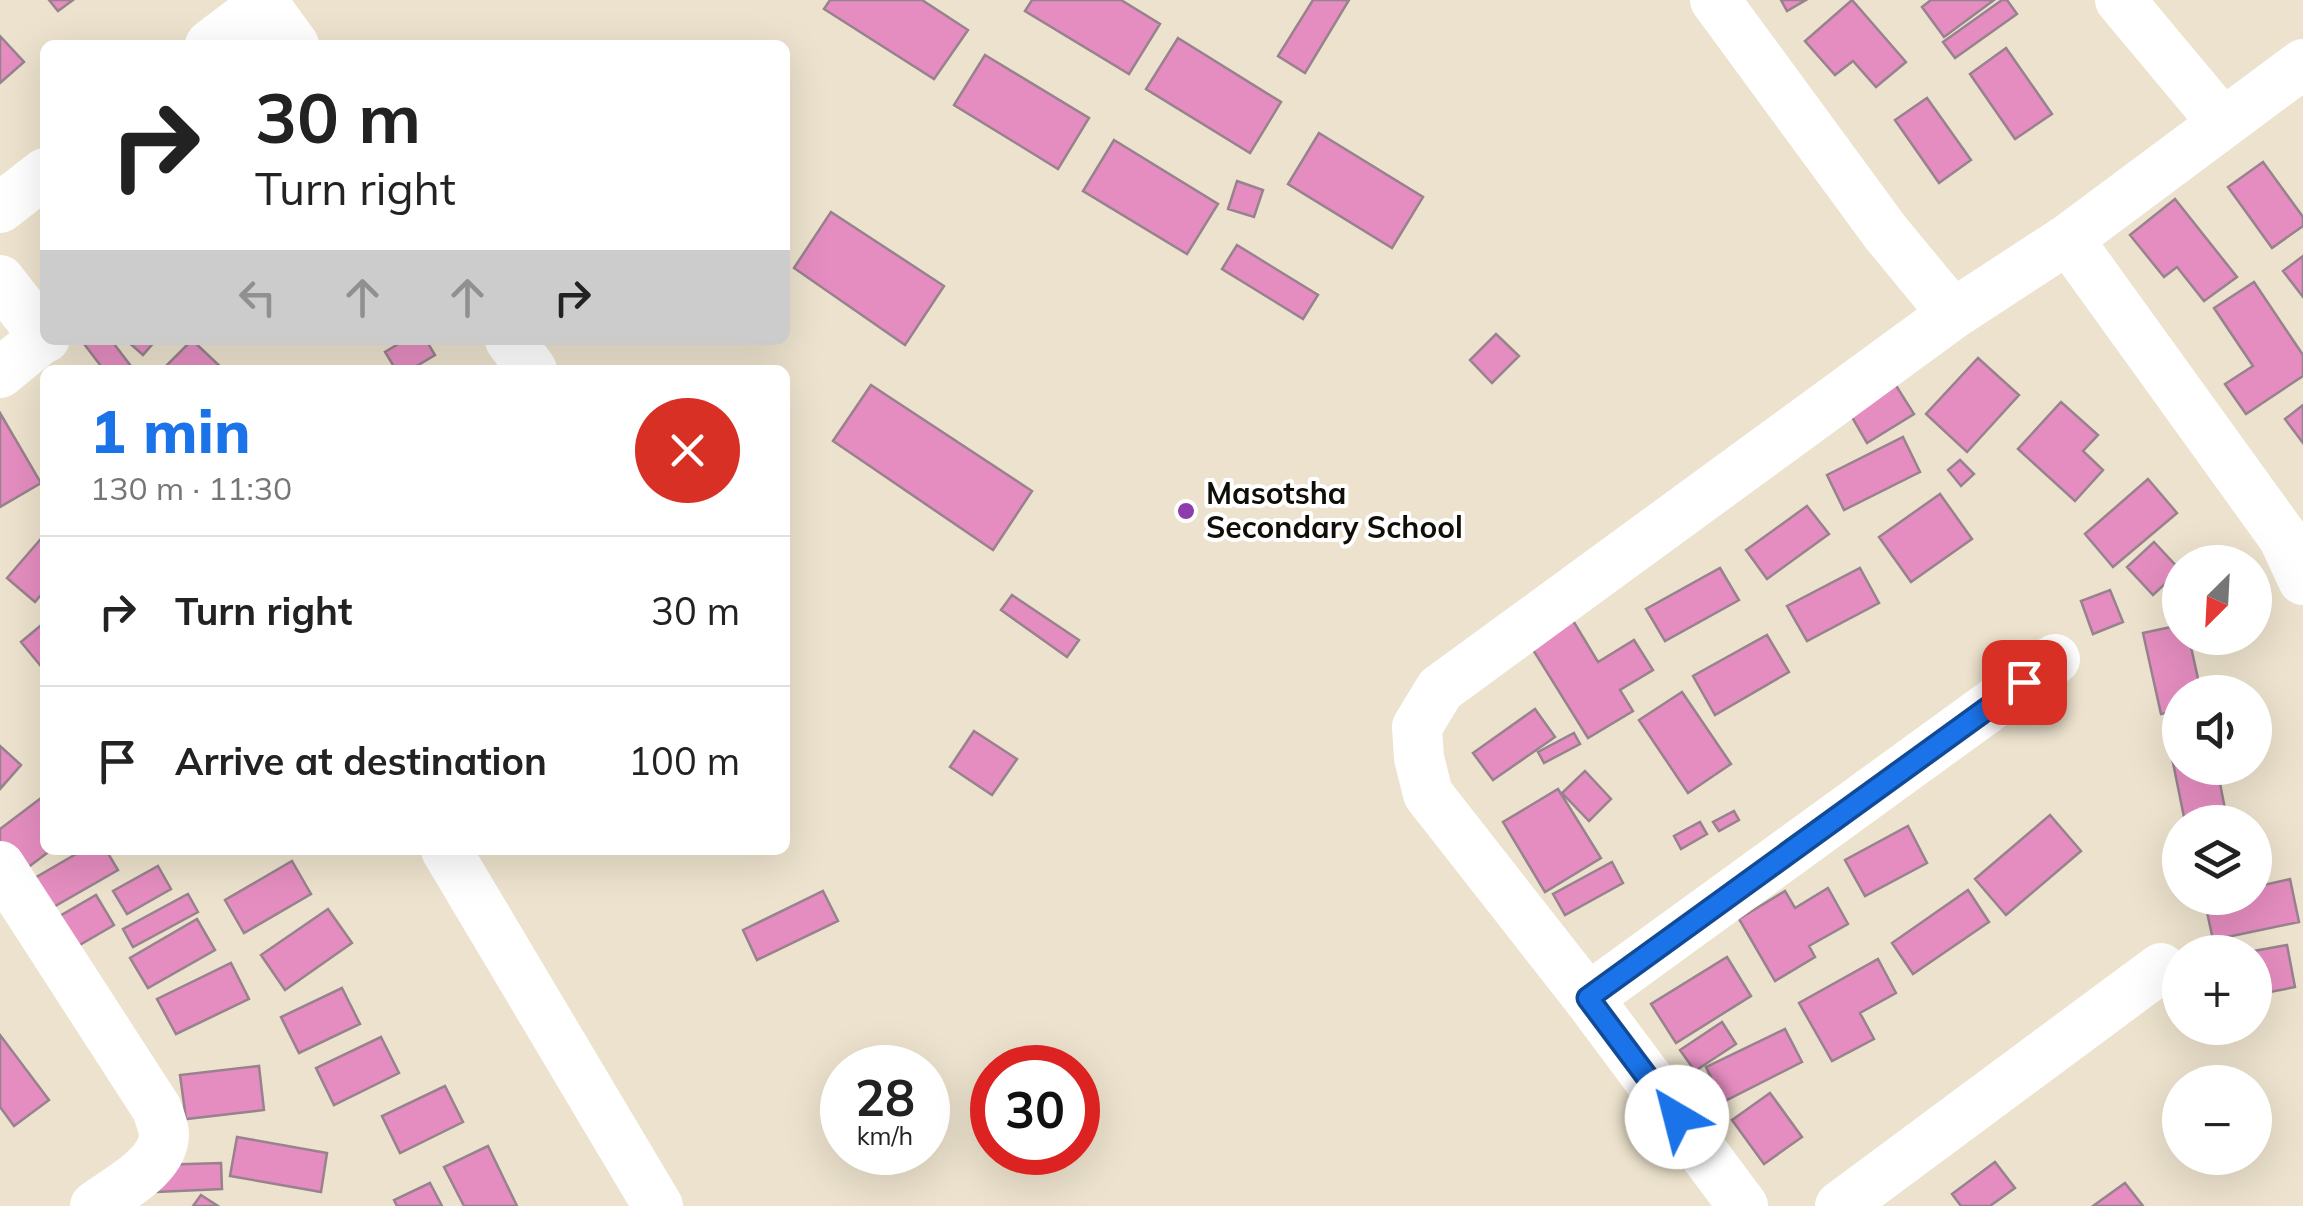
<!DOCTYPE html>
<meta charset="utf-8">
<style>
body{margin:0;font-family:Mulish,sans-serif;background:#f2f2f2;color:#222;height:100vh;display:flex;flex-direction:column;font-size:38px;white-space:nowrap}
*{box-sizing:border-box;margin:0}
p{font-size:32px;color:#767676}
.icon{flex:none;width:55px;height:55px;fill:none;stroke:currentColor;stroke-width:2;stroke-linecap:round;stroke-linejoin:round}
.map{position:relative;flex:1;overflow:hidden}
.side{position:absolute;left:40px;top:365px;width:750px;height:490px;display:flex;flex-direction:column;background:#fff;border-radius:15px;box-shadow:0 10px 40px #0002}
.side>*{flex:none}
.banner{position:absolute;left:40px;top:40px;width:750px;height:305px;border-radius:15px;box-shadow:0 10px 40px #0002;background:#fff;color:#222;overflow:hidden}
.needle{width:65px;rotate:204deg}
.buttons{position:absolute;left:2162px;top:545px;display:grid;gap:20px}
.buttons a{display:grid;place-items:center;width:110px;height:110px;border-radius:50%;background:#fff;box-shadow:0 10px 40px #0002;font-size:50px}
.speed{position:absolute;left:820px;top:1045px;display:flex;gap:20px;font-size:50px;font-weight:700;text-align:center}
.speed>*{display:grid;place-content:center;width:130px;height:130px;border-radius:50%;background:#fff;box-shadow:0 10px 40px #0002;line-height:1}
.speed small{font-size:25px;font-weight:400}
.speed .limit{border:15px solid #d22;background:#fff;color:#111}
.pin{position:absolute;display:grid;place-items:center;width:85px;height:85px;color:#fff;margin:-42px;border-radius:20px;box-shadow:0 5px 15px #0006}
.me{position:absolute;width:110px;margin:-55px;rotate:323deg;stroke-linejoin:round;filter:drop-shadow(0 0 8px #0008)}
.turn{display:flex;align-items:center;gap:35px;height:210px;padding:0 50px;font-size:45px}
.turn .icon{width:130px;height:130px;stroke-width:2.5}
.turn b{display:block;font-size:70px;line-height:85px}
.lanes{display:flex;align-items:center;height:95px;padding:0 50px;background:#0003;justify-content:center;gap:50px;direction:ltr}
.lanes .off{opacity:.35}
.round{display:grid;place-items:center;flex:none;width:105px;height:105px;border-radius:52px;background:#f2f2f2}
.overview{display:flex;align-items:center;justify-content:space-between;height:170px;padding:0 50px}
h1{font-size:60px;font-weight:800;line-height:75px;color:#1a73e8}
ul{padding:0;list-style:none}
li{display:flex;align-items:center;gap:30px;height:150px;padding:0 50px;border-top:2px solid #e0e0e0}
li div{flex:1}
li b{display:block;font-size:38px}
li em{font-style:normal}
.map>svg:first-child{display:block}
</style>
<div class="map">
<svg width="2303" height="1206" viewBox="0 0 2303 1206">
<rect width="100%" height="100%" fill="#ece2cd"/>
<path fill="#e58dc0" stroke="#97828d" stroke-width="2.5" d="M 49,0 L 73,0 L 58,11 Z
M 830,0 L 922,0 L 968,30 L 934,79 L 824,9 Z
M 1032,0 L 1121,0 L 1160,24 L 1129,74 L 1025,11 Z
M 1313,0 L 1349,0 L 1305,73 L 1278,56 Z
M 1781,0 L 1806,0 L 1787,11 Z
M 1852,0 L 1906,62 L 1876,87 L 1853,61 L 1835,75 L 1805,41 Z
M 1931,0 L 1994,0 L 1944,37 L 1922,7 Z
M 2002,0 L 2007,0 L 2017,14 L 1955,58 L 1943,42 Z
M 0,36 L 24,62 L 0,83 Z
M 1178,38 L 1281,102 L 1250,153 L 1146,89 Z
M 2006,48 L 2052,114 L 2015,139 L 1970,74 Z
M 985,55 L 1089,118 L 1058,169 L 954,105 Z
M 1927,98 L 1971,160 L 1939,183 L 1895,120 Z
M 1319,133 L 1423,197 L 1392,248 L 1288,184 Z
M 1114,140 L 1218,204 L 1187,254 L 1083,191 Z
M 2263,162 L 2303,217 L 2303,226 L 2272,248 L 2228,187 Z
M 1237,181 L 1263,190 L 1254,217 L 1228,209 Z
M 2175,199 L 2237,277 L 2204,301 L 2177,267 L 2164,277 L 2130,235 Z
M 831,212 L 944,286 L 905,345 L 794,268 Z
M 1237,245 L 1318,295 L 1303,319 L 1222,269 Z
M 2303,256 L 2303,297 L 2283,271 Z
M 2254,282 L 2303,355 L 2303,376 L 2246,414 L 2225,384 L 2253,366 L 2214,308 Z
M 1496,334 L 1519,356 L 1492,383 L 1470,360 Z
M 81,340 L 111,340 L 134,370 L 104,370 Z
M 126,340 L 156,340 L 143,355 Z
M 192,340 L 224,370 L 162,370 Z
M 405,340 L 426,340 L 435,355 L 410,370 L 396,370 L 385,352 Z
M 1978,358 L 2019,395 L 1967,452 L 1926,414 Z
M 1895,384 L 1914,414 L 1867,443 L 1849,412 Z
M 871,385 L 1032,491 L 993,550 L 833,441 Z
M 2061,402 L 2098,435 L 2083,451 L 2103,470 L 2075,501 L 2018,449 Z
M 2303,405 L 2303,443 L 2285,419 Z
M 0,413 L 41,483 L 0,507 Z
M 1903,437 L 1920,472 L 1844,510 L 1827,475 Z
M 1960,460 L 1974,474 L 1961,486 L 1948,470 Z
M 2148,479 L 2177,513 L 2113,567 L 2085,534 Z
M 1940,494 L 1972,539 L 1911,582 L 1879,537 Z
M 1807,506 L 1829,534 L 1767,579 L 1746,550 Z
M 45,534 L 45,590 L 35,602 L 7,578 Z
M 2154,542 L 2180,570 L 2153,595 L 2127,567 Z
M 1720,568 L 1739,600 L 1665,641 L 1646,609 Z
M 1860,568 L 1879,603 L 1807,641 L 1787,606 Z
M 2110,590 L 2123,622 L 2093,634 L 2081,601 Z
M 1012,595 L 1079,640 L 1067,657 L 1001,610 Z
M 1572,619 L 1598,662 L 1634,640 L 1653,670 L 1620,690 L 1633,711 L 1588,738 L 1530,645 Z
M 45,622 L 45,669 L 44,670 L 21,642 Z
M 2180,625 L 2180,638 L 2189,638 L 2201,692 L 2180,692 L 2180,710 L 2161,714 L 2143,633 Z
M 1767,635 L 1789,672 L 1715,715 L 1693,676 Z
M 1682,692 L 1731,764 L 1688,793 L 1639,720 Z
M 1535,709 L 1555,737 L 1493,780 L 1473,753 Z
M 2180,730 L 2180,768 L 2217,768 L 2226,814 L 2185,822 L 2167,733 Z
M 974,731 L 1017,759 L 992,795 L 950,767 Z
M 1574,733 L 1580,744 L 1544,763 L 1538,752 Z
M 0,746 L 21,765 L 0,789 Z
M 1585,771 L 1611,799 L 1589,821 L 1562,793 Z
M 1558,789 L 1601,858 L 1545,892 L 1503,822 Z
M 45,795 L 45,850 L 51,850 L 14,878 L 0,860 L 0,829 Z
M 1734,811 L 1739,820 L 1719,831 L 1713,822 Z
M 2050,815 L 2081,851 L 2006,915 L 1975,879 Z
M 1700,822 L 1707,834 L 1681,849 L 1674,836 Z
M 1908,826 L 1927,863 L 1865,896 L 1845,860 Z
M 83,850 L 106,850 L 118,870 L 50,909 L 33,879 Z
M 292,861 L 311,894 L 244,933 L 225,900 Z
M 1612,862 L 1623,883 L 1565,915 L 1553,894 Z
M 158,866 L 171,889 L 127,914 L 113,891 Z
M 2290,879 L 2299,922 L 2213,940 L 2204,898 L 2255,898 L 2255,887 Z
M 1828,888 L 1848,924 L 1809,946 L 1815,957 L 1775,981 L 1739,919 L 1785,891 L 1795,908 Z
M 1968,890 L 1989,922 L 1913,974 L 1892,943 Z
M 823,891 L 838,921 L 757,960 L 743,930 Z
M 188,894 L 198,912 L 133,947 L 123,929 Z
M 96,895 L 114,925 L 64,954 L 46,924 Z
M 328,909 L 352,943 L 285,990 L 261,955 Z
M 197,919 L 215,950 L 148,988 L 130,958 Z
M 2287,945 L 2295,987 L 2255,995 L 2255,952 L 2248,952 Z
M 1727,957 L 1751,996 L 1676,1043 L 1651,1004 Z
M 1878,959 L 1896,993 L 1860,1013 L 1874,1039 L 1832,1061 L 1799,1003 Z
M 231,963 L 249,999 L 176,1034 L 157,999 Z
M 342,988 L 360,1024 L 299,1053 L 281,1017 Z
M 1722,1022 L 1736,1044 L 1695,1071 L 1680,1050 Z
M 1785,1029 L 1802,1062 L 1723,1102 L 1706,1067 Z
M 0,1035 L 49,1100 L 14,1126 L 0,1107 Z
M 381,1037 L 399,1073 L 334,1105 L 316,1068 Z
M 259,1066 L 264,1110 L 186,1119 L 180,1075 Z
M 445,1086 L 463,1122 L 400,1153 L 382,1116 Z
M 1770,1093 L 1802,1137 L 1764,1164 L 1732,1120 Z
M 237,1137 L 327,1153 L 321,1192 L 230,1176 Z
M 488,1146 L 517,1206 L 464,1206 L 444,1167 Z
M 1995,1162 L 2015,1188 L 1990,1206 L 1961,1206 L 1952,1194 Z
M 221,1163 L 222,1189 L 157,1192 L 156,1165 Z
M 430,1183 L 442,1206 L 397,1206 L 394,1200 Z
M 2125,1183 L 2143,1206 L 2093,1206 Z
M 201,1195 L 218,1206 L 193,1206 Z"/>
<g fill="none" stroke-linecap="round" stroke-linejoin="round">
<path stroke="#fff" stroke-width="50" d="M 1715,0 L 1886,233 L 1953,314
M 2120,0 L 2222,122
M 264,4 L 294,45
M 210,45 L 264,4 L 261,0
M 0,208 L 45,173
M 2068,239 L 2283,537 L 2303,580
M 0,280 L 45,338
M 510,340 L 532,370
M 0,373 L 44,337
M 446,850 L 658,1206
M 0,866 L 157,1109 C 159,1116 163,1125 164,1133 C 165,1166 118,1189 95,1206
M 1588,998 L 2055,659
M 1743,1206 L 1588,998 L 1428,794 L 1419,758 L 1417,727 L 1440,689 L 1953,314 L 2068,239 L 2303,64
M 1840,1206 L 2161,968"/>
</g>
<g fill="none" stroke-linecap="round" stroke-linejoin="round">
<g stroke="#114b97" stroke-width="25">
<path id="route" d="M 1677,1117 L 1588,998 L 2024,682"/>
</g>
<use href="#route" stroke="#1a73e8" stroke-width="18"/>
</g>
<circle fill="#8d3dad" stroke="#fff" stroke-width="4" cx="1186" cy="511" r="10"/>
<g text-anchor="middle" stroke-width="8" stroke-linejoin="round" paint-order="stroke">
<g font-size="30" font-weight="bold" fill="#110e07" stroke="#fff" text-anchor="start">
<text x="1206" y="504">Masotsha<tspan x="1206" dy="34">Secondary School</tspan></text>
</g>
</g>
</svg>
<div class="buttons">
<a><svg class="needle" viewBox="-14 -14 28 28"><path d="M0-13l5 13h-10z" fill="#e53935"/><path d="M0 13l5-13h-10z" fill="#767676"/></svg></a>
<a><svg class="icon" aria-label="sound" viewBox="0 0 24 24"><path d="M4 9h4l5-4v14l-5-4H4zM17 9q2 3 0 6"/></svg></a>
<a><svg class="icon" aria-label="layers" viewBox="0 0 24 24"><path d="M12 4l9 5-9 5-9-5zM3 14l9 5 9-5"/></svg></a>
<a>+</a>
<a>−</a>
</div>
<div class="speed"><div>28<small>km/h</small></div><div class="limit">30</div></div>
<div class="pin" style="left:2024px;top:682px;background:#d93025"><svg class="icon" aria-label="arrive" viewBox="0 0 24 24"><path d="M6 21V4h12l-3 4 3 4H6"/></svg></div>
<svg class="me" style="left:1677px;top:1117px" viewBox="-20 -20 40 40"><circle r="19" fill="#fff"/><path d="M0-13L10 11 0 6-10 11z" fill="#1a73e8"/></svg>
<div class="banner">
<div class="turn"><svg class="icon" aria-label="right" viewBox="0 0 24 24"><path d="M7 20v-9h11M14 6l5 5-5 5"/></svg><div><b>30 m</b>Turn right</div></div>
<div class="lanes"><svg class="icon off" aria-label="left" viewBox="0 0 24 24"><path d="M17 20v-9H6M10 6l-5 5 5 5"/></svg><svg class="icon off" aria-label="ahead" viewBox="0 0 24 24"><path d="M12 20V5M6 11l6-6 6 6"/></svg><svg class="icon off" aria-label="ahead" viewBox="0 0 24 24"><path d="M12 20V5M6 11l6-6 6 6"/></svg><svg class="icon" aria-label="right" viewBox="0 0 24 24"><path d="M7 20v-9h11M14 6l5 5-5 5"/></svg></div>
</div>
<section class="side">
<div class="overview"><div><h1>1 min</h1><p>130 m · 11:30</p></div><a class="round" style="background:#d93025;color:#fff"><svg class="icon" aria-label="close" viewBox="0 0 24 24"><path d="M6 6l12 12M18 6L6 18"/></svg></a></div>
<ul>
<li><svg class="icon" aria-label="right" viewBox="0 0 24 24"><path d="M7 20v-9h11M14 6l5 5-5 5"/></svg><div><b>Turn right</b></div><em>30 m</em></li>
<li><svg class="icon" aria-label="arrive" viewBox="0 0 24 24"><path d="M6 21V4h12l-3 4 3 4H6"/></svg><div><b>Arrive at destination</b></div><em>100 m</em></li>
</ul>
</section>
</div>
